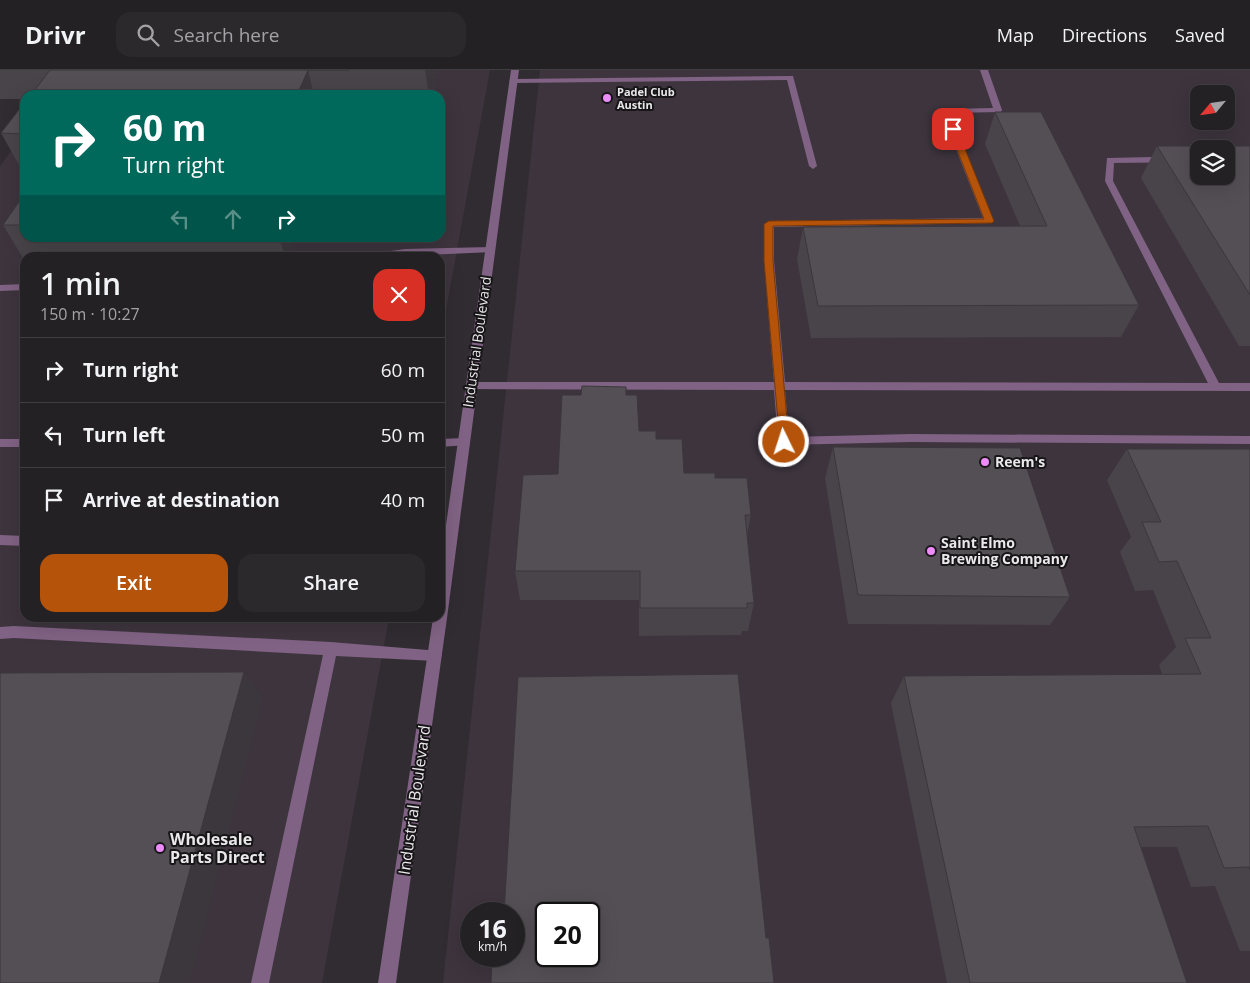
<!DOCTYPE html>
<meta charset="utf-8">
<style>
body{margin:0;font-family:"Open Sans",sans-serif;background:#2c292d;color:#f1f3f6;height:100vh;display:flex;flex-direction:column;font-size:19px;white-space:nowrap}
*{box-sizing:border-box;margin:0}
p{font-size:16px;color:#a3a3a7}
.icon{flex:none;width:28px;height:28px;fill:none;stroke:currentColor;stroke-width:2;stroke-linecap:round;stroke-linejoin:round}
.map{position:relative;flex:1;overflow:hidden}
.drawer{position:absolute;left:20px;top:182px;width:425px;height:370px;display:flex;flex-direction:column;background:#242125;border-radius:15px;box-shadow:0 5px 20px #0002,0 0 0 1px #413e42}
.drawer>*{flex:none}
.guide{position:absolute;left:20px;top:20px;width:425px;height:152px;border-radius:15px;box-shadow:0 5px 20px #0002,0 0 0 1px #413e42;background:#00695c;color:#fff;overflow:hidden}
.needle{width:32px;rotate:241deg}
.tools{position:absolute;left:1190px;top:15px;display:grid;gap:10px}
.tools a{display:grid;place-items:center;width:45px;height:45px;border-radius:10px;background:#242125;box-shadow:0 5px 20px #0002,0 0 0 1px #413e42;font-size:25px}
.speed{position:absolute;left:460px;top:832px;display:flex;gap:10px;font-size:25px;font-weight:700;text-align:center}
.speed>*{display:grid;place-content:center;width:65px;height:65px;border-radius:50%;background:#242125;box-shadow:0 5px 20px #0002,0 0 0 1px #413e42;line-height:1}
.speed small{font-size:12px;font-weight:400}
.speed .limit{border:2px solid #111;border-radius:8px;background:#fff;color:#111}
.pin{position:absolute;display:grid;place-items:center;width:42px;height:42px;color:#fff;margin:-21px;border-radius:10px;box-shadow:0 2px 8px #0006}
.me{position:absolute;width:55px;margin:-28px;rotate:356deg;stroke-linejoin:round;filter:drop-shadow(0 0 4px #0008)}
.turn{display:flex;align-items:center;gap:18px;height:105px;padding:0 20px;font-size:22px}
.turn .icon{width:65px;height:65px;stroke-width:2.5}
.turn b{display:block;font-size:35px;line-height:42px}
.lanes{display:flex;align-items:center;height:48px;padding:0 20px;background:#0003;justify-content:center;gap:25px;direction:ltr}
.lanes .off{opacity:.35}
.round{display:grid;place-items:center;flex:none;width:52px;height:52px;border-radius:15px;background:#2c292d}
.summary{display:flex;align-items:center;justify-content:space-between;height:85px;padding:0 20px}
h1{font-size:30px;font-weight:600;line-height:38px}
.cta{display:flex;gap:10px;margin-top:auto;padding:10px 20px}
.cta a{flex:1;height:58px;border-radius:15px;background:#b45309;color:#fff;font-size:20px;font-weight:600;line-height:58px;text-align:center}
.cta a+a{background:#2c292d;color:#f1f3f6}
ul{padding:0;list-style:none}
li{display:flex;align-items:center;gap:15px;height:65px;padding:0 20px;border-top:1px solid #413e42}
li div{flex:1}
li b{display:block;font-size:19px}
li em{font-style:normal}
header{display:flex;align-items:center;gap:30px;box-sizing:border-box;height:70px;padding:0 25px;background:#242125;border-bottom:1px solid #413e42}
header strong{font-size:24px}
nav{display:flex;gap:28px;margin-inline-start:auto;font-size:18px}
.search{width:350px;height:45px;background:#2c292d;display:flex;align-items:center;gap:12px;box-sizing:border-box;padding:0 18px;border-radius:15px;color:#a3a3a7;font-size:19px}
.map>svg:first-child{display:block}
</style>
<header>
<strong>Drivr</strong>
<div class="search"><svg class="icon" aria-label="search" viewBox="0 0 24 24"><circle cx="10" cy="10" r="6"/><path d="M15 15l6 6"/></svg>Search here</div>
<nav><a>Map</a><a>Directions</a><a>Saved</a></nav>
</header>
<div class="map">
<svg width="1250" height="913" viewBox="0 0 1250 913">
<rect width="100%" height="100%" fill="#302c31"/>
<path fill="#3d343e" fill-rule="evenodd" d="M 71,0 L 490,0 L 440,273 L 440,188 L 25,188 L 25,548 L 389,548 L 322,913 L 0,913 L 0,96 L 25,62 L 25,168 L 440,168 L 440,25 L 52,25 Z
M 540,0 L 1250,0 L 1250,913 L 443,913 ZM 1199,24 L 1226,24 L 1226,51 L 1199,51 ZM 1199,79 L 1226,79 L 1226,106 L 1199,106 ZM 471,844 L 514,844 L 514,886 L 471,886 ZM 546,844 L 589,844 L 589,886 L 546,886 Z"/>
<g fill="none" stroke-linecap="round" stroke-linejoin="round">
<path fill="#806284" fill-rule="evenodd" d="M 980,0 L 988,0 L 1002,40 L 1001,42 L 950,43 L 994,151 L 992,153 L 774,157 L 774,191 L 785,312 L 1208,313 L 1105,111 L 1107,88 L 1199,86 L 1199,92 L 1114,93 L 1113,111 L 1219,313 L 1250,313 L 1250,321 L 785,320 L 789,367 L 911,364 L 1250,366 L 1250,374 L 911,372 L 784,375 L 778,371 L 774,320 L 468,319 L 466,316 L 472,312 L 774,312 L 764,191 L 764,154 L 769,151 L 983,148 L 941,41 L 945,39 L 993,38 Z
M 793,6 L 817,96 L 813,99 L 809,96 L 787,10 L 513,13 L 509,11 L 513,9 Z
M 490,177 L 493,178 L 493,182 L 358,188 L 363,185 L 405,179 Z
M 25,214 L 25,220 L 0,221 L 0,215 Z
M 464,368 L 468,369 L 470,372 L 468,375 L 440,377 L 440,369 Z
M 0,369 L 25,369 L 25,377 L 0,377 Z
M 0,465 L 25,466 L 25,476 L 0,475 Z
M 14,556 L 331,572 L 440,581 L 442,585 L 440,589 L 435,591 L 336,586 L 269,913 L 251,913 L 323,585 L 14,568 L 0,569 L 0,557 Z"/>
<path fill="#806284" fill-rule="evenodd" d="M 511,0 L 519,0 L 447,548 L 396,913 L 378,913 L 433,548 L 440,548 L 440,497 Z"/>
</g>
<path fill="#484449" d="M 0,0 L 437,0 L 432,25 L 25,25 L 25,29 L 0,29 Z
M 25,32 L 25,96 L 19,95 L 1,63 Z
M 995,42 L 1139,235 L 1121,267 L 811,268 L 797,189 L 803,157 L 1020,156 L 985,74 Z
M 1157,76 L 1250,76 L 1250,276 L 1239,276 L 1141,108 Z
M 25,123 L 25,168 L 294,168 L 287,188 L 23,188 L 3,155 Z
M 626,325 L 639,361 L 656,369 L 684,403 L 715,408 L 751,445 L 747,466 L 754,533 L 748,561 L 742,561 L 741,565 L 639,566 L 639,530 L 520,530 L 515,501 L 558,404 Z
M 833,377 L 1070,527 L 1050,555 L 848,554 L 825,408 Z
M 1127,379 L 1250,379 L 1250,881 L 1240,881 L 1215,816 L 1191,817 L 1177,777 L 1141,777 L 1187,913 L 947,913 L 891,633 L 904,606 L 1162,604 L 1159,595 L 1176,577 L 1153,520 L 1135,521 L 1120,482 L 1131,467 L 1107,410 Z"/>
<path fill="#3b373c" d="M 308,0 L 314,25 L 297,25 Z
M 425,0 L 437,0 L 432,25 L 429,25 Z
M 279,168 L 294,168 L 287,188 L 286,188 Z
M 244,602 L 263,628 L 190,913 L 159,913 Z"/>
<path fill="#544f55" stroke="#3b373c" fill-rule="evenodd" d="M 50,0 L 349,0 L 308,0 L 297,25 L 31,25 Z
M 25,32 L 25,64 L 1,63 Z
M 995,42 L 1041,42 L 1139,235 L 818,236 L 803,157 L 1047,156 Z
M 1157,76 L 1250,76 L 1250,225 ZM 1199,79 L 1226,79 L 1226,106 L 1199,106 Z
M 25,123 L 25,155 L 3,155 Z
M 582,316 L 626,317 L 626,325 L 637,325 L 639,361 L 656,361 L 656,369 L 682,369 L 684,403 L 715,403 L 715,408 L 747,408 L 751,445 L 745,445 L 754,533 L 747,533 L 747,538 L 640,538 L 640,501 L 515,501 L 523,405 L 558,404 L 562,325 L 581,325 Z
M 833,377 L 1020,378 L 1070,527 L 858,525 Z
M 1127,379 L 1250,379 L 1250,800 L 1249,797 L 1224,798 L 1208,756 L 1134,757 L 1187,913 L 970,913 L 904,606 L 1201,604 L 1185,568 L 1211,568 L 1177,491 L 1159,492 L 1142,452 L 1161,452 Z
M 244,602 L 159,913 L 0,913 L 0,603 Z
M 738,604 L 766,868 L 769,868 L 774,913 L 491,913 L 492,886 L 514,886 L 514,844 L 504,844 L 518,607 ZM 546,844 L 589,844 L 589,886 L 546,886 Z"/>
<path fill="#b45309" stroke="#753606" d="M 953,57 L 957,59 L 994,151 L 992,153 L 773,156 L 773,191 L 789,372 L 787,374 L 780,374 L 764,191 L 764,154 L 769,151 L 984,149 L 949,59 Z"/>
<g fill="#ed8cf9" stroke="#171517" stroke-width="2">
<circle cx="607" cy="28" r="5"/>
<circle cx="985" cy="392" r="5"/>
<circle cx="931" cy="481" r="5"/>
<circle cx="160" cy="778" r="5"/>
</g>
<g text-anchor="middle" stroke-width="4" stroke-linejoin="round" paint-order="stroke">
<g font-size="11" font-weight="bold" fill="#ebe8eb" stroke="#171517" text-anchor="start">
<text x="617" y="26">Padel Club<tspan x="617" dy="13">Austin</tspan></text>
</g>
<g font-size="14" fill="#ebe8eb" stroke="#171517">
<text transform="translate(477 272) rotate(-82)" y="5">Industrial Boulevard</text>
</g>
<g font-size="14" font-weight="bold" fill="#ebe8eb" stroke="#171517" text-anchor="start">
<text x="995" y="397">Reem's</text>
<text x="941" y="478">Saint Elmo<tspan x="941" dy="16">Brewing Company</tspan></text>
</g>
<g font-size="16" fill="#ebe8eb" stroke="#171517">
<text transform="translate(414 730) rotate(-82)" y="6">Industrial Boulevard</text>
</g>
<g font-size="16" font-weight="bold" fill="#ebe8eb" stroke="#171517" text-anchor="start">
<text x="170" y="775">Wholesale<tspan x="170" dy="18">Parts Direct</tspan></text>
</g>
</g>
</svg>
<div class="tools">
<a><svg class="needle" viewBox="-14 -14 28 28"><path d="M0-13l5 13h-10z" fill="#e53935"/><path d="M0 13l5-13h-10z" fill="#a3a3a7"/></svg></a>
<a><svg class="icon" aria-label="layers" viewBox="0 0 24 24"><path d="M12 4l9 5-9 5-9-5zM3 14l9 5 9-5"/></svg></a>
</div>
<div class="speed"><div>16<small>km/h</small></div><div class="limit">20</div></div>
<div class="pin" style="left:953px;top:59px;background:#d93025"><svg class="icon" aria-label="arrive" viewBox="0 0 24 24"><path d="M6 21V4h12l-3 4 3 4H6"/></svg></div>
<svg class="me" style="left:784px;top:372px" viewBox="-20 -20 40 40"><circle r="17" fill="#b45309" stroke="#fff" stroke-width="3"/><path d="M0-11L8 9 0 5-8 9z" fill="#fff"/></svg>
<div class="guide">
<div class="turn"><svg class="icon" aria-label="right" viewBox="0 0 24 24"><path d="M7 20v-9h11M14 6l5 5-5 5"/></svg><div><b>60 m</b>Turn right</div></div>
<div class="lanes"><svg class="icon off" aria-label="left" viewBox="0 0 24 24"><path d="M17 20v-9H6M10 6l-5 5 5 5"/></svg><svg class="icon off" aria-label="ahead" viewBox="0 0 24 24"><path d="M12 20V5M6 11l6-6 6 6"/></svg><svg class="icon" aria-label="right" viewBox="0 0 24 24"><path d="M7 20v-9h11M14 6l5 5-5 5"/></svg></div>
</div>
<section class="drawer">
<div class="summary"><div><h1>1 min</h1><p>150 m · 10:27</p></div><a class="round" style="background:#d93025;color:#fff"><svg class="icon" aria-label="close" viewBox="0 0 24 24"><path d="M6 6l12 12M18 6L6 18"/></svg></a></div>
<ul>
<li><svg class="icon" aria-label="right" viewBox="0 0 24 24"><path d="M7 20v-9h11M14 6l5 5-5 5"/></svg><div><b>Turn right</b></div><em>60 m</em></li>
<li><svg class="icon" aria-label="left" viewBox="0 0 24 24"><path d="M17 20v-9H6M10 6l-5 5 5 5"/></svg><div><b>Turn left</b></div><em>50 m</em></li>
<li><svg class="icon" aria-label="arrive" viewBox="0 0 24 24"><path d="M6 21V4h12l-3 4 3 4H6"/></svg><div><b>Arrive at destination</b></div><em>40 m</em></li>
</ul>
<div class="cta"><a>Exit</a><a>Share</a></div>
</section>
</div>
